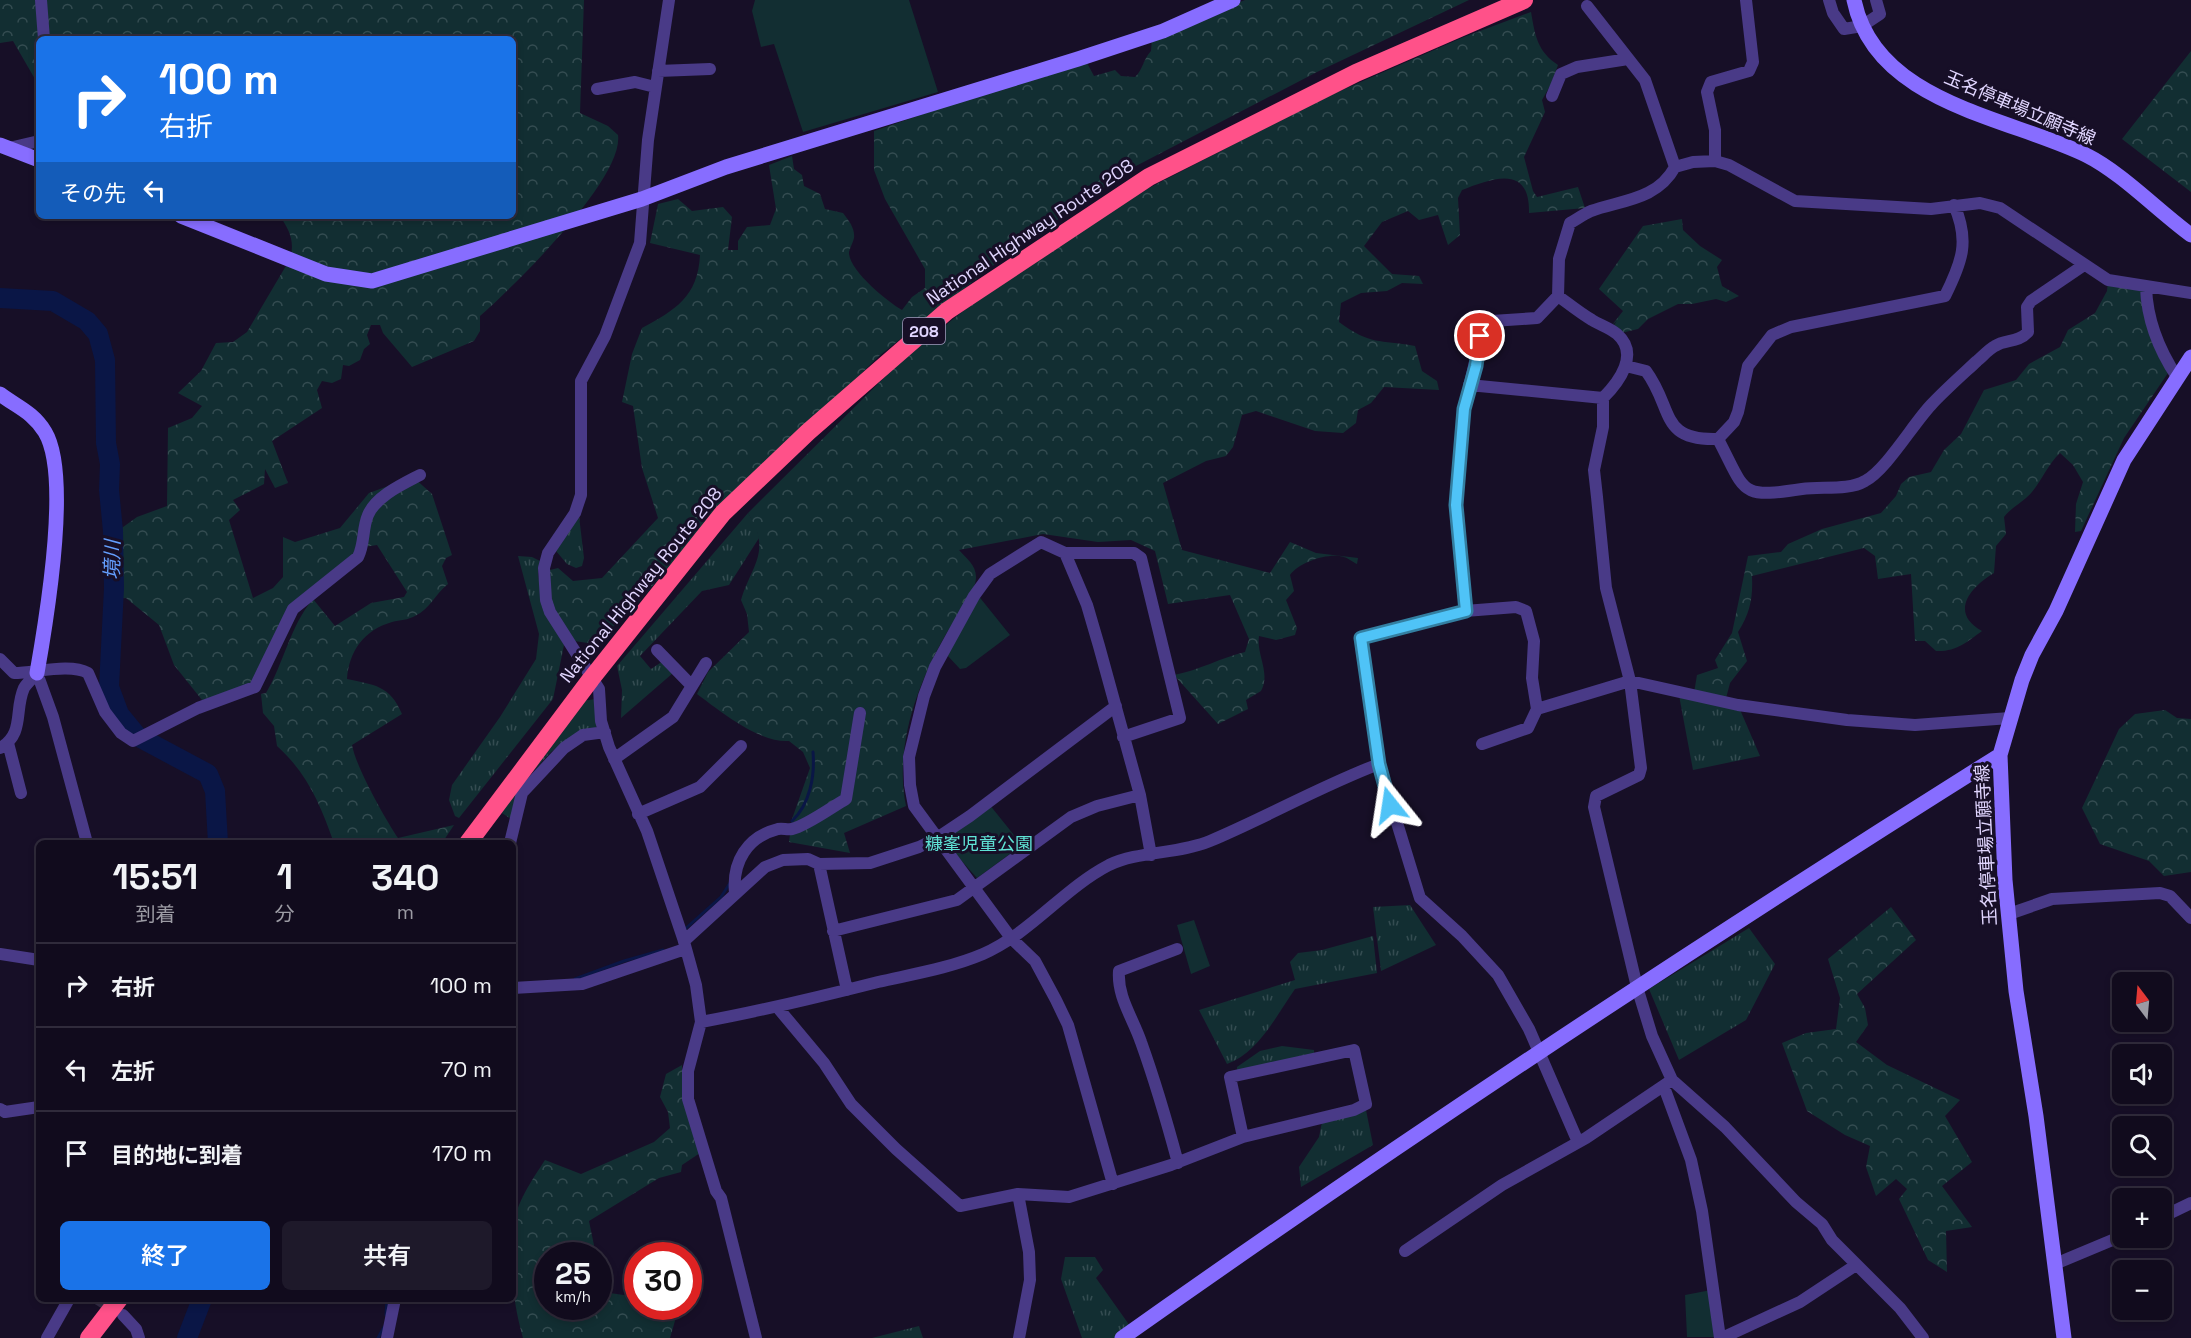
<!DOCTYPE html>
<html lang="ja">
<meta charset="utf-8">
<style>
body{margin:0;font-family:"Space Grotesk","Noto Sans JP",sans-serif;background:#1e192a;color:#f1f3f6;height:100vh;display:flex;flex-direction:column;font-size:22px;white-space:nowrap}
*{box-sizing:border-box;margin:0}
p{font-size:20px;color:#9c9ba4}
.icon{flex:none;width:33px;height:33px;fill:none;stroke:currentColor;stroke-width:2;stroke-linecap:round;stroke-linejoin:round}
.map{position:relative;flex:1;overflow:hidden}
.drawer{position:absolute;left:36px;top:840px;width:480px;height:462px;display:flex;flex-direction:column;background:#110b1d;border-radius:9px;box-shadow:0 3px 9px #0003,0 0 0 2px #302b3b}
.drawer>*{flex:none}
.hud{position:absolute;left:36px;top:36px;width:480px;height:183px;border-radius:9px;box-shadow:0 3px 9px #0003,0 0 0 2px #302b3b;background:#1a73e8;color:#fff;overflow:hidden}
.needle{width:39px;rotate:344deg}
.fabs{position:absolute;left:2112px;top:972px;display:grid;gap:12px}
.fabs a{display:grid;place-items:center;width:60px;height:60px;border-radius:9px;background:#110b1d;box-shadow:0 3px 9px #0003,0 0 0 2px #302b3b;font-size:30px}
.speed{position:absolute;left:534px;top:1242px;display:flex;gap:12px;font-size:30px;font-weight:700;text-align:center}
.speed>*{display:grid;place-content:center;width:78px;height:78px;border-radius:50%;background:#110b1d;box-shadow:0 3px 9px #0003,0 0 0 2px #302b3b;line-height:1}
.speed small{font-size:15px;font-weight:400}
.speed .limit{border:9px solid #d22;background:#fff;color:#111}
.pin{position:absolute;display:grid;place-items:center;width:51px;height:51px;color:#fff;margin:-26px;border:3px solid #fff;border-radius:50%;box-shadow:0 2px 6px #0007}
.me{position:absolute;width:66px;margin:-33px;rotate:345deg;stroke-linejoin:round;filter:drop-shadow(0 0 4px #0008)}
.turn{display:flex;align-items:center;gap:21px;height:126px;padding:0 24px;font-size:27px}
.turn .icon{width:78px;height:78px;stroke-width:2.5}
.turn b{display:block;font-size:42px;line-height:51px}
.then{display:flex;align-items:center;height:57px;padding:0 24px;background:#0003;gap:12px;font-size:22px}
.eta{display:flex;justify-content:space-evenly;align-items:center;height:102px;text-align:center}
.eta b{font-size:36px;font-weight:600;line-height:42px}
.action{display:flex;gap:12px;margin-top:auto;padding:12px 24px}
.action a{flex:1;height:69px;border-radius:9px;background:#1a73e8;color:#fff;font-size:24px;font-weight:600;line-height:69px;text-align:center}
.action a+a{background:#1e192a;color:#f1f3f6}
ul{padding:0;list-style:none}
li{display:flex;align-items:center;gap:18px;height:84px;padding:0 24px;border-top:2px solid #302b3b}
li div{flex:1}
li b{display:block;font-size:22px}
li em{font-style:normal}
.map>svg:first-child{display:block}
</style>
<div class="map">
<svg width="2191" height="1338" viewBox="0 0 2191 1338">
<defs>
<pattern id="grass-tufts" width="24" height="20" patternUnits="userSpaceOnUse" patternTransform="scale(1.5)"><rect width="24" height="20" fill="#122e32"/><path d="M3 7l-1-3M5 7V3M7 7l1-3M15 17l-1-3M17 17v-4M19 17l1-3" fill="none" stroke="#344c51"/></pattern>
<pattern id="forest-crowns" width="20" height="18" patternUnits="userSpaceOnUse" patternTransform="scale(1.5)"><rect width="20" height="18" fill="#122e32"/><path d="M2 6a3 3 0 1 1 6 0M12 15a3 3 0 1 1 6 0" fill="none" stroke="#344c51"/></pattern>
</defs>
<rect width="100%" height="100%" fill="#170f27"/>
<path fill="url(#grass-tufts)" d="M 748,513 L 756,526 L 759,538 L 729,585 L 702,591 L 640,656 L 651,669 L 666,659 L 673,673 L 621,718 L 622,690 L 617,666 Z
M 579,516 L 584,558 L 582,566 L 576,568 L 567,564 L 556,551 Z
M 518,556 L 532,557 L 540,561 L 538,574 L 543,608 L 564,645 L 553,699 L 459,818 L 455,816 L 449,800 L 452,785 L 500,717 L 536,659 L 539,634 Z
M 1678,690 L 1738,705 L 1760,756 L 1693,770 Z
M 595,699 L 597,734 L 561,745 L 551,752 L 519,787 L 513,820 L 497,810 L 584,701 Z
M 1410,905 L 1436,945 L 1381,971 L 1373,907 Z
M 1749,928 L 1775,964 L 1746,1020 L 1679,1060 L 1649,989 Z
M 1373,936 L 1377,973 L 1295,989 C 1276,1016 1259,1052 1227,1064 L 1199,1010 L 1295,980 L 1290,962 L 1298,953 L 1322,950 Z
M 1282,1046 L 1314,1050 L 1314,1055 L 1237,1071 L 1237,1067 L 1260,1051 Z
M 1366,1110 L 1373,1145 L 1301,1187 L 1299,1167 L 1319,1137 L 1322,1122 Z
M 1065,1257 L 1095,1257 L 1103,1270 L 1096,1278 L 1130,1326 L 1114,1338 L 1082,1338 L 1061,1279 Z
M 919,1326 L 923,1338 L 872,1338 Z"/>
<path fill="url(#forest-crowns)" d="M 0,0 L 584,0 L 580,113 L 608,126 L 618,135 C 624,179 514,286 480,316 L 480,331 L 474,341 L 412,367 L 383,333 L 380,325 L 371,325 L 367,335 L 370,344 L 364,349 L 360,360 L 349,366 L 343,365 L 341,379 L 332,383 L 322,381 L 317,390 L 322,408 L 272,441 L 288,483 L 275,488 L 265,469 L 264,484 L 233,500 L 240,510 L 229,520 L 253,598 L 273,588 L 283,577 L 283,537 L 295,542 L 340,528 L 369,493 L 413,477 L 432,494 L 452,555 L 446,558 L 442,566 L 448,584 C 435,594 430,609 415,616 C 408,620 400,620 392,622 C 364,630 349,651 347,679 C 374,685 390,685 402,714 L 352,745 C 356,767 384,817 398,838 L 454,825 L 442,843 L 334,843 C 320,804 308,774 277,746 L 274,726 L 263,713 L 261,694 L 266,693 C 284,663 290,626 313,599 L 335,626 L 371,603 L 404,597 L 407,592 L 377,545 L 364,547 L 304,600 L 255,687 L 202,700 L 174,665 L 159,625 L 126,598 L 116,599 L 115,556 L 119,530 L 137,517 L 167,506 L 168,428 L 192,418 L 202,406 L 178,393 L 201,371 L 216,343 L 233,342 L 247,332 L 290,259 C 295,242 290,231 280,216 L 513,216 L 513,39 L 39,39 L 39,86 L 13,41 L 0,43 Z
M 1245,0 L 1469,0 L 1317,72 L 1134,167 L 1009,253 L 879,356 L 679,555 L 636,605 L 595,644 L 574,641 C 554,613 548,605 550,570 L 558,568 L 573,581 L 602,578 L 658,518 L 642,468 L 633,406 L 622,402 L 632,354 L 642,328 C 675,310 698,297 700,255 L 650,243 L 658,204 L 678,199 L 692,211 L 723,207 L 732,217 L 728,250 L 738,250 L 738,241 L 747,227 L 770,225 L 776,209 L 769,165 L 792,156 L 794,169 L 802,175 L 804,186 L 820,194 L 825,209 L 843,213 C 849,221 855,228 854,238 C 853,243 850,247 849,252 C 848,270 888,302 902,310 L 912,297 L 925,288 L 925,269 L 885,199 L 874,170 L 874,131 L 1081,60 L 1087,63 L 1094,76 L 1115,70 L 1121,76 L 1135,77 C 1143,70 1143,59 1151,51 L 1152,38 Z
M 1531,12 C 1535,35 1537,51 1558,65 L 1551,84 L 1542,100 L 1545,112 L 1524,157 L 1533,191 L 1537,197 L 1578,187 L 1585,208 L 1529,213 C 1530,164 1493,178 1462,190 L 1458,198 L 1460,235 L 1448,245 L 1438,215 L 1419,220 L 1408,211 L 1382,222 L 1364,246 L 1392,274 L 1419,276 L 1423,284 L 1402,283 L 1387,291 L 1361,293 L 1341,303 L 1339,322 C 1372,346 1378,339 1415,346 L 1422,371 L 1437,381 L 1439,390 L 1384,387 L 1371,403 L 1358,410 L 1356,423 L 1343,433 L 1315,431 L 1256,411 L 1242,415 L 1233,447 L 1226,456 L 1206,461 L 1163,483 L 1182,550 L 1270,573 L 1290,542 L 1316,553 L 1358,558 L 1357,564 C 1353,562 1348,558 1344,557 C 1329,552 1299,562 1290,575 L 1294,591 L 1286,600 L 1297,628 L 1295,635 L 1276,640 L 1259,636 C 1256,655 1271,673 1261,691 L 1246,700 L 1248,709 L 1218,724 L 1174,675 C 1200,670 1220,658 1245,652 L 1249,639 L 1230,595 L 1168,604 L 1155,551 L 1131,540 L 1098,542 L 1043,534 L 959,550 C 966,558 976,565 976,577 C 976,593 954,620 946,634 C 917,684 894,748 906,806 L 844,833 L 850,853 L 789,842 L 792,819 L 810,768 L 803,752 L 789,741 C 759,743 720,711 697,694 L 708,672 L 749,632 L 747,614 L 741,600 C 752,564 772,552 748,513 L 901,361 L 962,312 L 1094,221 L 1147,189 L 1324,98 L 1464,37 Z
M 2191,51 L 2191,192 L 2122,139 Z
M 1682,219 L 1683,230 L 1700,246 L 1722,260 L 1717,267 L 1722,286 L 1739,296 L 1726,302 L 1716,299 L 1692,304 L 1678,304 L 1648,319 L 1638,329 L 1617,334 L 1611,329 L 1617,321 L 1612,325 L 1623,311 L 1599,289 L 1643,226 Z
M 2108,280 L 2146,287 L 2170,370 L 2124,438 L 2081,531 L 2075,532 L 2076,504 L 2083,482 L 2073,465 L 2060,453 C 2046,466 2040,486 2026,498 C 2018,505 2011,508 2004,517 L 2006,534 L 1996,546 L 1994,573 C 1970,587 1949,613 1982,631 C 1967,642 1956,652 1936,651 L 1925,641 L 1915,641 L 1911,574 L 1878,579 L 1875,556 L 1864,548 L 1752,576 C 1753,599 1750,613 1738,632 L 1747,661 L 1730,683 L 1725,702 L 1694,693 L 1697,675 L 1718,668 L 1715,660 L 1732,633 L 1748,556 L 1781,552 L 1788,544 L 1822,529 L 1881,513 L 1896,496 L 1901,484 L 1909,477 L 1931,472 L 1944,450 L 1961,434 L 1984,390 L 2016,380 L 2029,364 L 2060,347 L 2068,330 L 2095,313 L 2107,291 Z
M 2165,710 L 2177,718 L 2191,719 L 2191,872 L 2164,876 L 2149,861 L 2100,844 L 2082,808 L 2119,729 L 2135,714 Z
M 1891,907 L 1916,940 L 1857,994 L 1865,1008 L 1868,1025 L 1856,1042 L 1887,1065 L 1960,1100 L 1945,1116 L 1972,1162 L 1942,1186 L 1972,1227 L 1946,1231 L 1947,1272 L 1928,1260 L 1899,1199 L 1907,1189 L 1896,1179 L 1876,1196 L 1866,1167 L 1870,1146 L 1845,1135 L 1807,1111 L 1782,1043 L 1806,1033 L 1836,1029 L 1840,998 L 1828,959 Z
M 682,1065 L 682,1096 L 700,1153 L 682,1165 L 681,1172 L 659,1178 L 589,1221 L 596,1255 L 548,1256 L 548,1306 L 598,1306 L 599,1268 L 603,1292 L 637,1297 L 638,1306 L 679,1307 L 670,1338 L 523,1338 C 513,1303 509,1263 513,1227 C 516,1203 532,1180 545,1160 L 581,1174 L 654,1142 L 670,1128 L 668,1112 L 660,1097 L 666,1074 Z"/>
<path fill="#122e32" d="M 755,0 L 909,0 L 938,92 L 803,132 L 774,44 L 761,47 L 752,11 Z
M 977,594 L 1010,635 L 966,668 L 960,669 L 946,654 Z
M 989,804 L 1022,845 L 977,878 L 942,839 Z
M 1194,920 L 1210,966 L 1191,974 L 1177,925 Z
M 1711,1290 L 1714,1337 L 1687,1337 L 1685,1295 Z"/>
<g fill="none" stroke-linecap="round" stroke-linejoin="round">
<path stroke="#0a1646" stroke-width="3" d="M 792,821 C 810,804 815,776 813,752
M 685,929 L 721,897 L 730,883
M 575,979 L 624,961 L 663,950
M 386,1315 L 387,1299
M 378,1338 L 384,1327"/>
<path stroke="#0a1646" stroke-width="20" d="M 0,298 L 53,301 L 87,321 L 98,334 L 105,360 L 106,443 L 110,464 L 109,490 L 113,531 L 114,588 L 109,687 L 119,714 L 137,736 L 208,774 L 215,791 L 218,843
M 187,1338 L 202,1299"/>
<path stroke="#352d47" stroke-width="12" stroke-dasharray="12 6" stroke-linecap="butt" d="M 98,1299 L 117,1311"/>
<path stroke="#493a87" stroke-width="12" d="M 41,0 L 44,39
M 669,0 L 648,140 L 640,243 L 605,336 L 581,381 L 581,495 L 575,513 L 548,553 L 544,568 L 546,600 L 550,612 L 599,689 L 601,721 L 609,747 L 647,831 L 683,938 L 696,985 L 701,1022 L 688,1071 L 688,1099 L 716,1191 L 721,1198 L 756,1338
M 1829,0 L 1833,13 L 1844,29 L 1862,26 L 1880,14 L 1876,0
M 1587,6 L 1645,80 L 1675,167
M 658,71 L 710,69
M 597,89 L 635,82 L 655,87
M 1552,96 L 1561,74 L 1577,67 L 1628,59
M 9,148 L 39,141
M 1715,161 L 1715,130 L 1707,92 L 1711,82 L 1749,71 L 1753,62 L 1746,0
M 2146,287 C 2147,319 2159,350 2177,377
M 1558,296 C 1569,304 1580,313 1592,320 C 1600,325 1610,328 1617,334 C 1640,354 1619,382 1603,398 L 1603,427 L 1594,470 L 1597,497 L 1606,588 L 1630,681 L 1641,768 L 1639,775 L 1596,796 L 1594,807 L 1637,987 L 1652,1036 L 1672,1080 L 1725,1127 L 1796,1202 L 1822,1224 L 1832,1240 L 1900,1308 L 1923,1338
M 1626,366 L 1646,371 C 1674,409 1659,441 1718,439 L 1734,422 L 1738,412 L 1748,366 L 1772,335 L 1791,327 L 1945,296 C 1962,262 1970,241 1954,205
M 1469,385 L 1603,398
M 1718,439 C 1746,492 1738,499 1802,489 C 1821,486 1848,491 1865,481 C 1886,470 1913,424 1931,405 C 1945,390 1962,375 1977,361 C 1983,356 1989,349 1995,346 C 2005,339 2018,343 2028,332 L 2027,307 L 2031,301 L 2084,265
M 1065,553 L 1087,605 L 1099,646 L 1140,795 L 1151,855
M 1465,611 L 1516,607 L 1526,611 L 1534,641 L 1532,678 L 1537,709
M 657,650 L 692,686
M 0,659 L 14,673 C 35,673 70,663 88,673 L 105,712 L 121,733 L 133,741 L 198,708 L 255,687 L 293,609 L 358,557 C 365,543 362,529 368,515 C 376,496 403,484 420,475
M 37,673 L 53,717 L 87,843
M 8,743 L 21,793
M 1482,744 L 1528,728 L 1537,709 L 1630,681 L 1738,705 L 1847,720 L 1915,725 L 2010,718
M 0,748 C 25,734 14,710 24,688 C 27,683 33,678 37,673
M 614,759 L 673,717 L 706,663
M 638,814 L 700,787 L 741,746
M 510,843 L 522,793 L 564,748 L 583,735 L 605,732
M 819,864 L 847,990
M 735,893 C 732,862 747,837 778,829 C 783,828 787,830 792,829 C 806,826 832,807 846,799 L 860,713
M 2009,914 L 2052,899 L 2160,893 L 2170,896 L 2191,918
M 833,931 L 957,900 L 1071,817 L 1097,806 L 1140,795
M 684,941 L 765,867 L 783,860 L 808,859 L 819,864 L 870,863 L 919,847 L 937,838 L 970,816 L 1116,706
M 1177,949 L 1119,971 C 1117,997 1133,1018 1141,1042 C 1155,1081 1167,1122 1178,1163
M 0,954 L 39,960
M 513,988 L 582,984 L 685,949
M 778,1008 L 824,1063 L 851,1104 L 896,1149 L 960,1206 L 1018,1194 L 1069,1197 L 1171,1165 L 1243,1137 L 1354,1110 L 1366,1104 L 1354,1050 L 1230,1077 L 1243,1137
M 701,1022 C 761,1011 819,997 878,982 C 913,974 950,968 983,954 C 1031,933 1063,889 1109,865 C 1138,851 1179,854 1210,841 C 1267,817 1321,786 1379,764
M 1664,1087 L 1691,1160 L 1702,1211 L 1720,1338
M 0,1109 L 5,1112 L 39,1107
M 1578,1142 L 1529,1029 L 1498,975 L 1462,936 L 1420,898 L 1379,764 L 1361,638 L 1465,611 L 1456,505 L 1464,409 L 1483,327 L 1492,321 L 1537,318 L 1558,296 L 1559,259 L 1570,223 C 1577,219 1584,214 1591,211 C 1622,200 1657,200 1675,167 L 1693,162 L 1715,161 L 1729,165 L 1795,201 L 1931,209 L 1980,203 L 2000,208 L 2108,280 L 2191,293
M 1113,1184 L 1068,1025 L 1056,1000 L 1035,961 L 1011,938 L 914,806 L 910,785 L 909,757 L 924,696 L 935,667 L 974,596 L 990,574 L 1041,542 L 1065,553 L 1134,553 L 1141,558 L 1180,718 L 1123,737
M 1018,1194 L 1029,1252 L 1030,1280 L 1019,1338
M 2162,1217 L 2191,1203
M 1405,1251 L 1502,1185 L 1586,1138 L 1672,1080
M 2055,1264 L 2122,1236
M 123,1315 L 136,1329 L 139,1338
M 47,1338 L 69,1299
M 387,1338 L 395,1299
M 1722,1338 L 1800,1302 L 1856,1265"/>
<path stroke="#876dff" stroke-width="15" d="M 1854,0 C 1875,103 2008,117 2086,155 C 2122,173 2158,211 2191,235
M 0,145 L 39,160
M 181,216 L 326,274 L 372,281 L 642,199 L 726,167 L 1078,59 L 1163,31 L 1233,0
M 0,394 C 17,407 33,412 45,432 C 71,475 46,622 37,673
M 1122,1338 C 1409,1135 1702,942 2000,755
M 2064,1338 L 2036,1116 L 2016,991 L 2005,880 L 2000,755 L 2022,680 L 2032,655 L 2056,611 L 2124,460 L 2191,357"/>
<path stroke="#ff5189" stroke-width="18" d="M 468,843 L 591,679 L 723,513 L 808,432 L 947,311 L 1149,177 L 1356,73 L 1524,0
M 89,1338 L 119,1299"/>
</g>
<g fill="none" stroke-linecap="round" stroke-linejoin="round">
<g stroke="#337fa1" stroke-width="15">
<path id="route" d="M 1390,805 L 1379,764 L 1361,638 L 1466,611 L 1456,505 L 1464,409 L 1476,366 L 1480,336"/>
</g>
<use href="#route" stroke="#4fc3f7" stroke-width="10"/>
</g>
<g text-anchor="middle" stroke-width="6" stroke-linejoin="round" paint-order="stroke">
<rect fill="#170f27" stroke="#a49abe" stroke-width="1.5" x="903" y="318" width="42" height="26" rx="4.5"/>
<g font-size="16" font-weight="bold" fill="#e1d6ff">
<text x="924" y="337">208</text>
</g>
<g font-size="18" fill="#e1d6ff" stroke="#170f27">
<text transform="translate(2020 108) rotate(23)" y="6">玉名停車場立願寺線</text>
<text transform="translate(1030 232) rotate(-34)" y="6">National Highway Route 208</text>
<text transform="translate(641 585) rotate(-51)" y="6">National Highway Route 208</text>
<text transform="translate(1986 845) rotate(-93)" y="6">玉名停車場立願寺線</text>
</g>
<g font-size="18" fill="#5fe2d5" stroke="#170f27">
<text x="979" y="850">糠峯児童公園</text>
</g>
<g font-size="20" font-style="italic" fill="#649fff" stroke="#170f27">
<text transform="translate(112 560) rotate(-89)" y="7">境川</text>
</g>
</g>
</svg>
<div class="fabs">
<a><svg class="needle" viewBox="-14 -14 28 28"><path d="M0-13l5 13h-10z" fill="#e53935"/><path d="M0 13l5-13h-10z" fill="#9c9ba4"/></svg></a>
<a><svg class="icon" aria-label="sound" viewBox="0 0 24 24"><path d="M4 9h4l5-4v14l-5-4H4zM17 9q2 3 0 6"/></svg></a>
<a><svg class="icon" aria-label="search" viewBox="0 0 24 24"><circle cx="10" cy="10" r="6"/><path d="M15 15l6 6"/></svg></a>
<a>+</a>
<a>−</a>
</div>
<div class="speed"><div>25<small>km/h</small></div><div class="limit">30</div></div>
<div class="pin" style="left:1480px;top:336px;background:#d93025"><svg class="icon" aria-label="arrive" viewBox="0 0 24 24"><path d="M6 21V4h12l-3 4 3 4H6"/></svg></div>
<svg class="me" style="left:1390px;top:805px" viewBox="-20 -20 40 40"><path d="M0-17L14 15 0 8-14 15z" fill="#4fc3f7" stroke="#fff" stroke-width="4"/></svg>
<div class="hud">
<div class="turn"><svg class="icon" aria-label="right" viewBox="0 0 24 24"><path d="M7 20v-9h11M14 6l5 5-5 5"/></svg><div><b>100 m</b>右折</div></div>
<div class="then">その先<svg class="icon" aria-label="left" viewBox="0 0 24 24"><path d="M17 20v-9H6M10 6l-5 5 5 5"/></svg></div>
</div>
<section class="drawer">
<div class="eta">
<div><b>15:51</b><p>到着</p></div>
<div><b>1</b><p>分</p></div>
<div><b>340</b><p>m</p></div>
</div>
<ul>
<li><svg class="icon" aria-label="right" viewBox="0 0 24 24"><path d="M7 20v-9h11M14 6l5 5-5 5"/></svg><div><b>右折</b></div><em>100 m</em></li>
<li><svg class="icon" aria-label="left" viewBox="0 0 24 24"><path d="M17 20v-9H6M10 6l-5 5 5 5"/></svg><div><b>左折</b></div><em>70 m</em></li>
<li><svg class="icon" aria-label="arrive" viewBox="0 0 24 24"><path d="M6 21V4h12l-3 4 3 4H6"/></svg><div><b>目的地に到着</b></div><em>170 m</em></li>
</ul>
<div class="action"><a>終了</a><a>共有</a></div>
</section>
</div>
